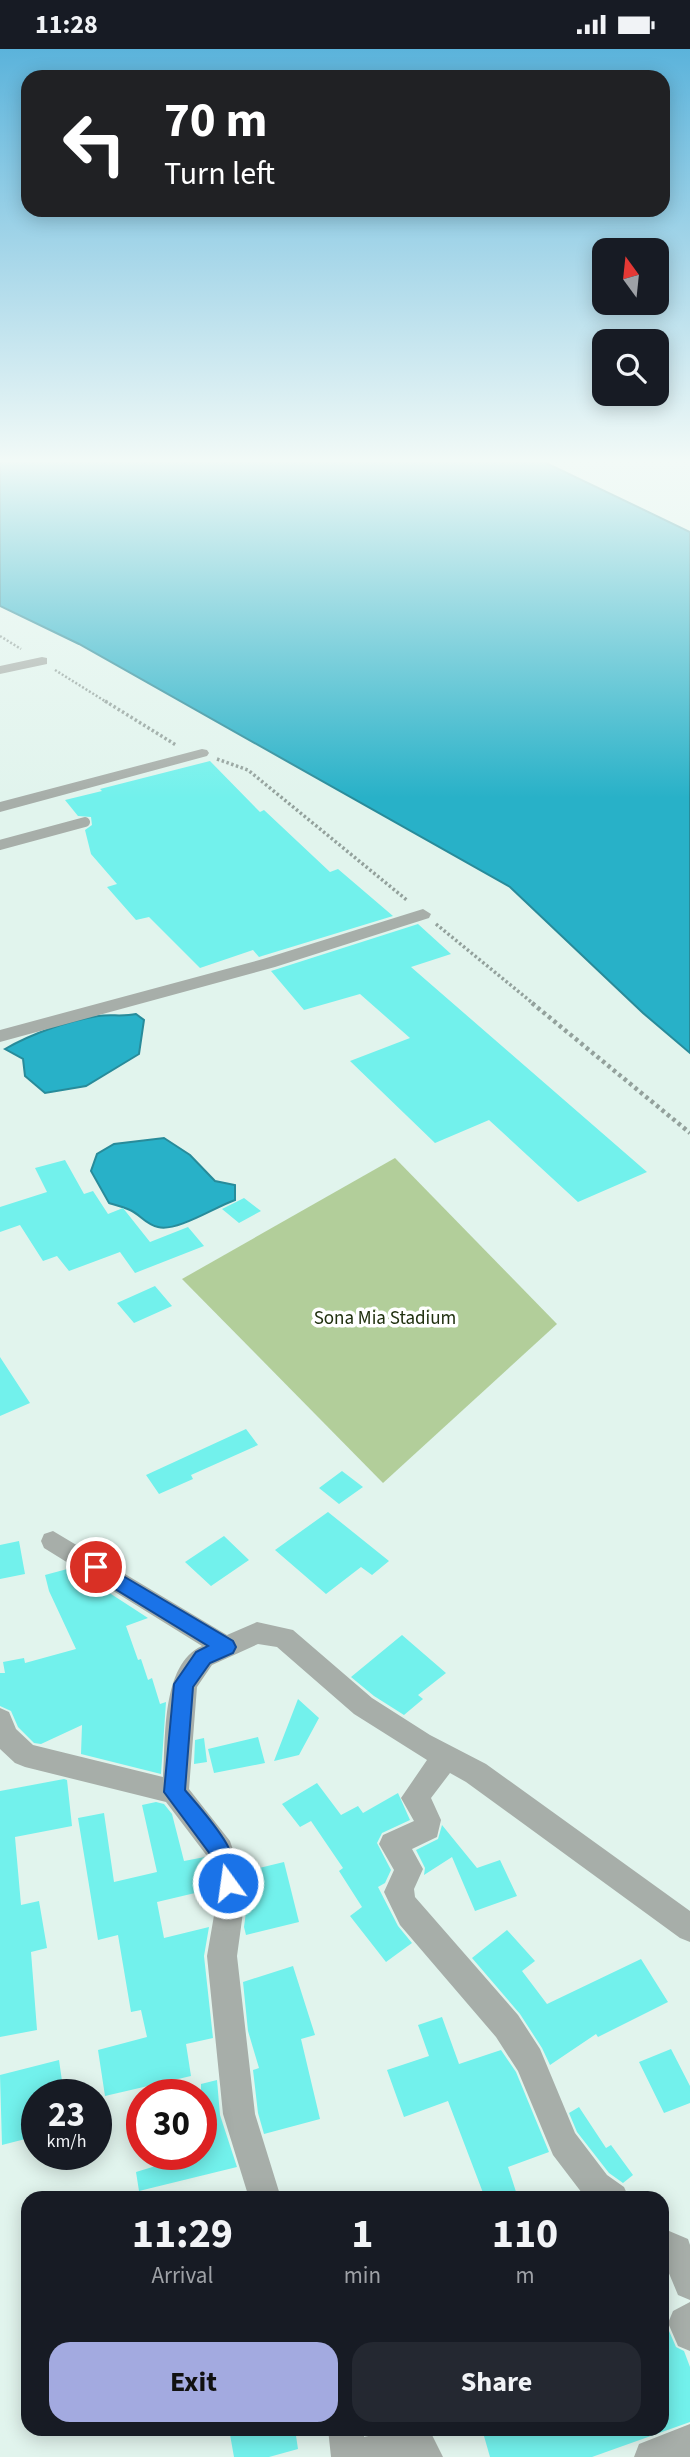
<!DOCTYPE html>
<style>
body{margin:0;font-family:"Source Sans 3",sans-serif;background:#242831;color:#f1f3f6;height:100vh;display:flex;flex-direction:column;font-size:26px;white-space:nowrap}
*{box-sizing:border-box;margin:0}
p{font-size:23px;color:#9ea1a6}
.icon{flex:none;width:38px;height:38px;fill:none;stroke:currentColor;stroke-width:2;stroke-linecap:round;stroke-linejoin:round}
.map{position:relative;flex:1;overflow:hidden}
.side{position:absolute;left:21px;top:2142px;width:648px;height:245px;display:flex;flex-direction:column;background:#171b24;border-radius:21px;box-shadow:0 4px 18px #0003}
.side>*{flex:none}
.top-card{position:absolute;left:21px;top:21px;width:649px;height:147px;border-radius:21px;box-shadow:0 4px 18px #0003;background:#202124;color:#fff;overflow:hidden}
.needle{width:46px;rotate:345deg}
.fabs{position:absolute;left:592px;top:189px;display:grid;gap:14px}
.fabs a{display:grid;place-items:center;width:77px;height:77px;border-radius:14px;background:#171b24;box-shadow:0 4px 18px #0003;font-size:35px}
.speed{position:absolute;left:21px;top:2030px;display:flex;gap:14px;font-size:35px;font-weight:700;text-align:center}
.speed>*{display:grid;place-content:center;width:91px;height:91px;border-radius:50%;background:#171b24;box-shadow:0 4px 18px #0003;line-height:1}
.speed small{font-size:18px;font-weight:400}
.speed .limit{border:10px solid #d22;background:#fff;color:#111}
.pin{position:absolute;display:grid;place-items:center;width:60px;height:60px;color:#fff;margin:-30px;border:4px solid #fff;border-radius:50%;box-shadow:0 2px 7px #0007}
.me{position:absolute;width:77px;margin:-38px;rotate:346deg;stroke-linejoin:round;filter:drop-shadow(0 0 5px #0008)}
.turn{display:flex;align-items:center;gap:24px;height:147px;padding:0 28px;font-size:32px}
.turn .icon{width:91px;height:91px;stroke-width:2.5}
.turn b{display:block;font-size:49px;line-height:60px}
.eta{display:flex;justify-content:space-evenly;align-items:center;height:119px;text-align:center}
.eta b{font-size:42px;font-weight:700;line-height:49px}
.cta{display:flex;gap:14px;margin-top:auto;padding:14px 28px}
.cta a{flex:1;height:80px;border-radius:21px;background:#a3aae0;color:#111;font-size:28px;font-weight:700;line-height:80px;text-align:center}
.cta a+a{background:#242831;color:#f1f3f6}
.status{display:flex;justify-content:space-between;align-items:center;height:49px;padding:0 35px;background:#171b24;direction:ltr}
.status svg{height:19px;fill:currentColor}
.map>svg:first-child{display:block}
</style>
<div class="status"><b>11:28</b><svg viewBox="0 0 49 12"><path d="M0 12V9h3v3zM5 12V6h3v6zM10 12V3h3v9zM15 12V0h3v12zM26 1h20v11H26zM47 4h2v5h-2z"/></svg></div>
<div class="map">
<svg width="690" height="2408" viewBox="0 0 690 2408">
<rect width="100%" height="100%" fill="#e1f4ed"/>
<path fill="#b2ce9a" d="M 395,1109 L 557,1275 L 383,1434 L 182,1230 Z"/>
<path fill="#28b1c8" stroke="#288b9a" stroke-width="2" d="M 0,412 L 542,412 L 690,483 L 690,1004 L 643,964 L 510,838 L 79,595 L 0,557 Z
M 136,965 L 144,971 L 139,1005 L 86,1037 L 45,1044 L 25,1027 L 23,1010 L 5,1000 C 31,985 67,972 98,967 C 110,965 123,968 136,965 Z
M 164,1089 L 190,1106 L 215,1132 L 235,1136 L 235,1151 C 215,1158 177,1183 158,1178 C 145,1175 141,1166 130,1161 C 124,1158 116,1156 109,1154 L 91,1122 L 97,1105 L 114,1095 Z"/>
<path fill="#72f1ec" d="M 210,712 L 260,763 L 264,761 L 330,823 L 338,820 L 393,867 L 262,907 L 259,908 L 253,901 L 200,919 L 149,868 L 136,871 L 107,838 L 117,835 L 91,805 L 85,781 L 92,776 L 91,768 L 78,767 L 65,751 L 102,742 L 100,740 Z
M 418,875 L 451,905 L 411,918 L 647,1123 L 578,1153 L 489,1071 L 435,1094 L 350,1012 L 410,989 L 360,945 L 304,961 L 271,922 Z
M 65,1111 L 84,1145 L 93,1142 L 108,1165 L 123,1159 L 150,1193 L 188,1178 L 204,1197 L 135,1224 L 120,1203 L 69,1222 L 57,1207 L 43,1212 L 20,1176 L 0,1183 L 0,1158 L 47,1143 L 35,1119 Z
M 244,1149 L 261,1162 L 239,1174 L 222,1160 Z
M 155,1237 L 172,1257 L 134,1274 L 117,1254 Z
M 0,1308 L 30,1354 L 0,1367 Z
M 246,1380 L 258,1396 L 191,1426 L 193,1430 L 159,1445 L 146,1426 Z
M 342,1422 L 363,1438 L 339,1455 L 319,1439 Z
M 328,1463 L 389,1512 L 372,1526 L 361,1518 L 326,1545 L 275,1501 Z
M 224,1487 L 249,1511 L 211,1537 L 185,1513 Z
M 19,1492 L 25,1525 L 0,1530 L 0,1496 Z
M 71,1519 L 148,1569 L 126,1577 L 138,1611 L 141,1610 L 148,1631 L 152,1629 L 160,1655 L 166,1653 L 161,1725 L 81,1705 L 82,1676 L 41,1695 L 34,1694 L 18,1678 L 11,1662 L 0,1657 L 0,1624 L 5,1624 L 3,1613 L 24,1609 L 25,1614 L 76,1600 L 49,1542 L 45,1526 Z
M 402,1586 L 446,1624 L 418,1646 L 423,1650 L 404,1666 L 374,1647 L 351,1628 Z
M 298,1650 L 319,1669 L 299,1706 L 274,1712 Z
M 258,1688 L 265,1714 L 214,1724 L 208,1700 Z
M 204,1689 L 207,1713 L 194,1715 L 195,1691 Z
M 64,1730 L 67,1731 L 72,1777 L 15,1788 L 21,1856 L 39,1852 L 47,1899 L 31,1903 L 37,1981 L 0,1988 L 0,1742 Z
M 317,1734 L 341,1766 L 358,1757 L 363,1764 L 398,1744 L 410,1771 L 382,1784 L 377,1794 L 391,1821 L 385,1834 L 378,1838 L 398,1877 L 412,1894 L 386,1913 L 350,1867 L 362,1858 L 339,1822 L 343,1819 L 311,1772 L 300,1778 L 282,1755 Z
M 156,1753 L 164,1755 L 172,1765 L 184,1812 L 205,1808 L 212,1840 L 157,1853 L 164,1889 L 209,1878 L 204,1907 L 213,1989 L 186,1995 L 191,2027 L 105,2047 L 98,2001 L 147,1988 L 141,1961 L 131,1963 L 118,1886 L 98,1891 L 78,1769 L 104,1764 L 114,1833 L 157,1823 L 142,1756 Z
M 442,1776 L 477,1819 L 500,1811 L 517,1847 L 475,1862 L 452,1808 L 424,1826 L 425,1819 L 416,1801 L 438,1790 Z
M 284,1813 L 299,1873 L 246,1886 L 244,1878 L 248,1848 L 243,1823 Z
M 507,1881 L 535,1912 L 522,1922 L 547,1955 L 641,1910 L 668,1953 L 598,1988 L 596,1985 L 550,2016 L 542,1999 L 520,1965 L 472,1909 Z
M 293,1917 L 315,1986 L 301,1990 L 320,2070 L 264,2085 L 258,2064 L 253,2021 L 259,2019 L 248,1982 L 243,1933 Z
M 442,1968 L 459,2015 L 501,2001 L 516,2023 L 549,2103 L 508,2118 L 518,2149 L 485,2149 L 448,2052 L 404,2068 L 387,2021 L 429,2007 L 418,1976 Z
M 671,2000 L 690,2037 L 690,2054 L 664,2064 L 639,2013 Z
M 59,2011 L 64,2046 L 37,2046 L 37,2087 L 2,2096 L 0,2026 Z
M 217,2031 L 220,2066 L 237,2118 L 139,2142 L 136,2123 L 159,2116 L 157,2105 L 201,2105 L 201,2035 Z
M 579,2058 L 606,2099 L 611,2096 L 633,2126 L 623,2134 L 609,2124 L 577,2083 L 569,2064 Z
M 662,2248 L 669,2264 L 666,2275 L 676,2298 L 684,2302 L 690,2318 L 690,2373 L 592,2408 L 490,2408 L 482,2380 L 662,2380 Z
M 229,2380 L 295,2380 L 298,2400 L 269,2408 L 234,2408 Z"/>
<g fill="none" stroke-linecap="round" stroke-linejoin="round">
<path stroke="#93a19c" stroke-width="2.5" stroke-dasharray="2 2" stroke-linecap="butt" d="M 0,587 L 21,600
M 55,621 L 108,654"/>
<path stroke="#93a19c" stroke-width="3.5" stroke-dasharray="2.5 2.5" stroke-linecap="butt" d="M 105,652 L 176,696
M 217,710 L 248,721 L 408,852
M 436,875 L 535,956"/>
<path stroke="#93a19c" stroke-width="4.5" stroke-dasharray="3.5 3.5" stroke-linecap="butt" d="M 532,954 L 690,1084"/>
<path stroke="#a7aea9" stroke-width="10" d="M 0,796 L 85,773"/>
<path fill="#a7aea9" fill-rule="evenodd" d="M 42,608 L 47,609 L 47,615 L 0,625 L 0,617 Z
M 202,700 L 207,701 L 209,704 L 207,707 L 0,763 L 0,753 Z
M 423,860 L 431,865 L 429,869 L 275,918 L 0,993 L 0,981 L 263,910 Z
M 53,1482 L 227,1586 L 257,1573 L 293,1581 L 372,1649 L 430,1686 L 486,1715 L 690,1862 L 690,1893 L 680,1889 L 466,1733 L 450,1724 L 431,1749 L 441,1771 L 437,1788 L 412,1800 L 423,1820 L 414,1840 L 415,1848 L 518,1966 L 540,2000 L 575,2084 L 607,2126 L 624,2138 L 629,2149 L 585,2148 L 553,2106 L 518,2022 L 496,1988 L 400,1876 L 384,1843 L 394,1821 L 379,1795 L 383,1786 L 414,1772 L 401,1749 L 427,1711 L 354,1665 L 277,1598 L 258,1595 L 212,1616 L 197,1638 L 189,1740 L 230,1792 L 239,1819 L 245,1849 L 237,1907 L 255,2065 L 281,2149 L 249,2149 L 223,2065 L 207,1907 L 217,1849 L 207,1807 L 166,1753 L 25,1718 L 15,1714 L 0,1700 L 0,1659 L 9,1663 L 16,1680 L 33,1696 L 163,1728 C 166,1690 161,1615 202,1597 L 44,1499 L 41,1492 L 44,1485 Z
M 662,2179 L 688,2190 L 690,2196 L 690,2251 L 678,2246 L 668,2222 L 662,2219 Z
M 690,2253 L 690,2302 L 678,2297 L 668,2274 L 673,2262 Z
M 690,2375 L 690,2408 L 634,2408 L 639,2395 Z
M 328,2380 L 364,2380 L 364,2388 C 384,2384 410,2374 430,2382 L 443,2408 L 331,2408 Z"/>
</g>
<linearGradient id="sky" x2="0" y2="1"><stop stop-color="#5bb3db"/><stop offset="0.55" stop-color="#f2faf7"/><stop offset="1" stop-color="#f2faf7" stop-opacity="0"/></linearGradient>
<rect width="690" height="749" fill="url(#sky)"/>
<path fill="#1a73e8" stroke="#114b97" stroke-width="2" d="M 96,1511 L 233,1592 L 236,1598 L 233,1604 L 210,1614 L 193,1638 L 185,1741 C 203,1763 249,1810 236,1841 L 228,1844 L 220,1841 L 210,1805 L 164,1743 L 174,1635 L 196,1603 L 208,1597 L 89,1524 L 86,1518 L 89,1513 Z"/>
<g text-anchor="middle" stroke-width="7" stroke-linejoin="round" paint-order="stroke">
<g font-size="19" fill="#20300f" stroke="#fff">
<text x="385" y="1275">Sona Mia Stadium</text>
</g>
</g>
</svg>
<div class="fabs">
<a><svg class="needle" viewBox="-14 -14 28 28"><path d="M0-13l5 13h-10z" fill="#e53935"/><path d="M0 13l5-13h-10z" fill="#9ea1a6"/></svg></a>
<a><svg class="icon" aria-label="search" viewBox="0 0 24 24"><circle cx="10" cy="10" r="6"/><path d="M15 15l6 6"/></svg></a>
</div>
<div class="speed"><div>23<small>km/h</small></div><div class="limit">30</div></div>
<div class="pin" style="left:96px;top:1518px;background:#d93025"><svg class="icon" aria-label="arrive" viewBox="0 0 24 24"><path d="M6 21V4h12l-3 4 3 4H6"/></svg></div>
<svg class="me" style="left:228px;top:1834px" viewBox="-20 -20 40 40"><circle r="17" fill="#1a73e8" stroke="#fff" stroke-width="3"/><path d="M0-11L8 9 0 5-8 9z" fill="#fff"/></svg>
<div class="top-card">
<div class="turn"><svg class="icon" aria-label="left" viewBox="0 0 24 24"><path d="M17 20v-9H6M10 6l-5 5 5 5"/></svg><div><b>70 m</b>Turn left</div></div>
</div>
<section class="side">
<div class="eta">
<div><b>11:29</b><p>Arrival</p></div>
<div><b>1</b><p>min</p></div>
<div><b>110</b><p>m</p></div>
</div>
<div class="cta"><a>Exit</a><a>Share</a></div>
</section>
</div>
